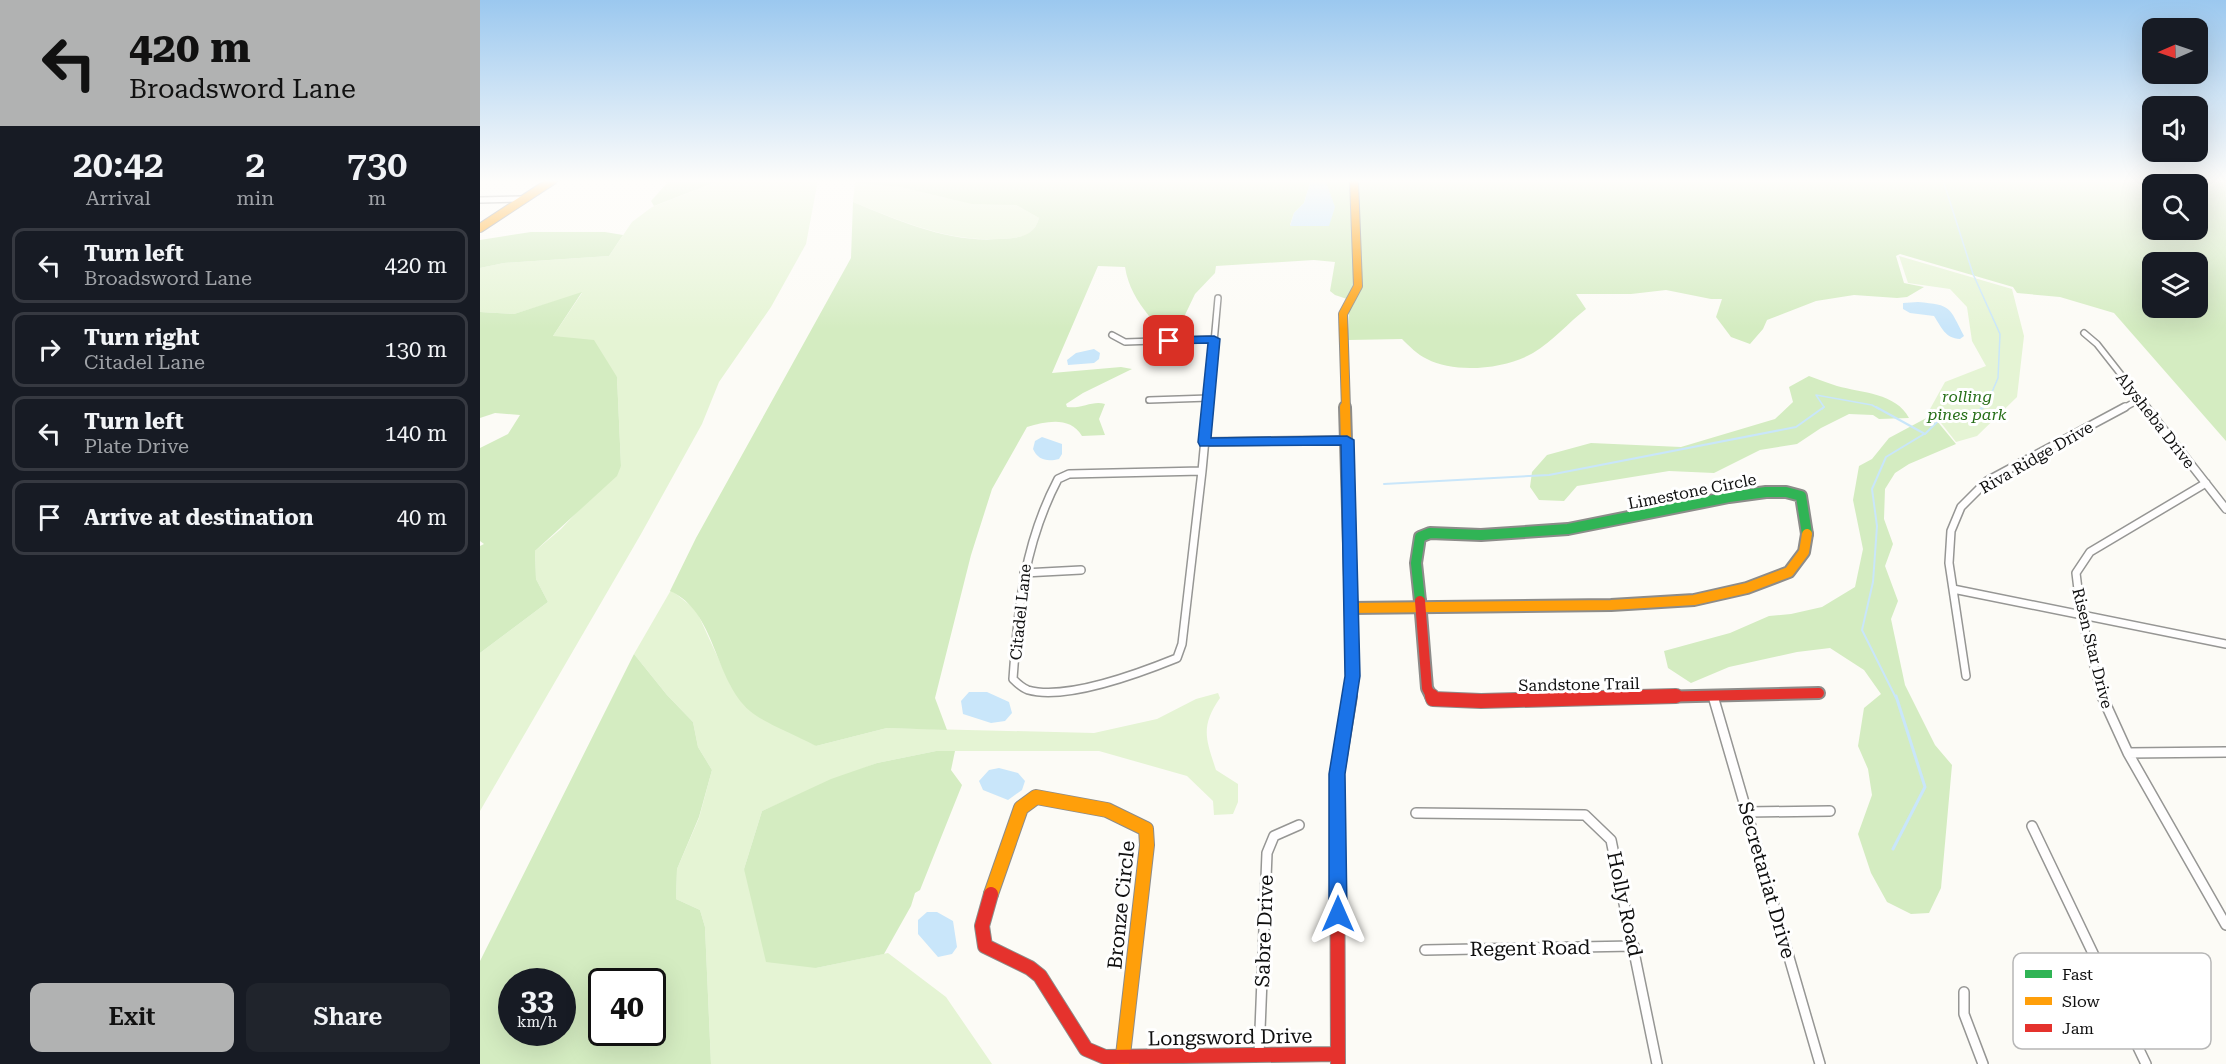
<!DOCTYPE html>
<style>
body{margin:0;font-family:"Roboto Serif",serif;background:#20242c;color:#f1f3f6;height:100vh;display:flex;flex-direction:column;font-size:22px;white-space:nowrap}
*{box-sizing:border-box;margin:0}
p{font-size:20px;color:#9ea1a6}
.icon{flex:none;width:33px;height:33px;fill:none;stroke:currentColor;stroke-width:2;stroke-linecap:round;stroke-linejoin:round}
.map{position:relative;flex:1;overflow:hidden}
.side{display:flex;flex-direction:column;background:#171b24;width:480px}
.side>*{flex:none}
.hud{background:#b1b2b2;color:#111;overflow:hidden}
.needle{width:39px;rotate:268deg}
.fabs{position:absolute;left:1662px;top:18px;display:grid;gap:12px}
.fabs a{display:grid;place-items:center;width:66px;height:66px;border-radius:12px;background:#171b24;box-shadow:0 6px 24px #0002;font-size:30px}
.speed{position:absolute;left:18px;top:968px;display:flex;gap:12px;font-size:30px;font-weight:700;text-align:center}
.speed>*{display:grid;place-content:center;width:78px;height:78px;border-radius:50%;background:#171b24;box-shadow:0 6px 24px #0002;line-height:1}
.speed small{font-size:15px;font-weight:400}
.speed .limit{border:3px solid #111;border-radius:9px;background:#fff;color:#111}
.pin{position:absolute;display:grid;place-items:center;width:51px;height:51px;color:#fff;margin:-26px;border-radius:12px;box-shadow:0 3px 9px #0006}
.me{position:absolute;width:66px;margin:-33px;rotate:0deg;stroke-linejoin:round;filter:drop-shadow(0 0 4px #0008)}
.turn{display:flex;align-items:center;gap:21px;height:126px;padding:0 30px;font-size:27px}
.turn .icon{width:78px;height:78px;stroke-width:2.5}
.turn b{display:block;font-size:42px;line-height:51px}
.eta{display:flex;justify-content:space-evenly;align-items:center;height:102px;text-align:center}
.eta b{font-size:36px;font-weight:600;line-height:42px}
.cta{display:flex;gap:12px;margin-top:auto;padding:12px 30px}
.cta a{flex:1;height:69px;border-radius:12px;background:#b1b2b2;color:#111;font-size:24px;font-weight:600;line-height:69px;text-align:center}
.cta a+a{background:#20242c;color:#f1f3f6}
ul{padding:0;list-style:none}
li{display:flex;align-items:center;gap:18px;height:75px;margin:0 12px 9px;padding:0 18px;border:3px solid #363941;border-radius:12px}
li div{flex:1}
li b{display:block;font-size:22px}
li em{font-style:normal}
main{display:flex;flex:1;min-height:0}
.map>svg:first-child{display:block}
</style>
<main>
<section class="side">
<div class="hud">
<div class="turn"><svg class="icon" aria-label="left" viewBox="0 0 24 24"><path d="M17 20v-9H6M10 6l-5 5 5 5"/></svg><div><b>420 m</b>Broadsword Lane</div></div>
</div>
<div class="eta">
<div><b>20:42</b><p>Arrival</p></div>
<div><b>2</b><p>min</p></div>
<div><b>730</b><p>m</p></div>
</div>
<ul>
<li><svg class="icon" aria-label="left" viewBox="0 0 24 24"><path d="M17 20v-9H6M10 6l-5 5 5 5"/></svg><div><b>Turn left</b><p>Broadsword Lane</p></div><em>420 m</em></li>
<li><svg class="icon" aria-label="right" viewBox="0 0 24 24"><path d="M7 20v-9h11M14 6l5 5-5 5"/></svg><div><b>Turn right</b><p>Citadel Lane</p></div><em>130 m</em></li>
<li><svg class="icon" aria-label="left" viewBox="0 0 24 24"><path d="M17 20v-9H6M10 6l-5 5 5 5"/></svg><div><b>Turn left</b><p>Plate Drive</p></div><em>140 m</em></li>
<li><svg class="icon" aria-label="arrive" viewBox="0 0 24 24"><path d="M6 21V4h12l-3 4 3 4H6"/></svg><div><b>Arrive at destination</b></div><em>40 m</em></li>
</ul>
<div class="cta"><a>Exit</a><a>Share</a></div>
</section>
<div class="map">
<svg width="1746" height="1064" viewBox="0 0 1746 1064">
<rect width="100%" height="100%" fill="#fcfbf6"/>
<path fill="#e5f4d4" d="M 241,180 L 338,180 L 326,244 L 291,307 L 239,382 L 222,424 L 161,534 L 0,811 L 0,653 L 68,602 L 56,579 L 55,551 L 81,529 L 141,466 L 137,377 L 73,336 L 102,293 L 34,314 L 0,312 L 0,268 L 24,263 L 129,256 L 152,222 L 172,207 Z
M 375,183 L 396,183 L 536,205 L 559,218 C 554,238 537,238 519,239 C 468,242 420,221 373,202 Z
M 1419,256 L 1532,289 L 1544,336 L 1537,397 L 1497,436 L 1476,442 L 1450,409 L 1465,382 L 1506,366 L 1492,341 L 1487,307 L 1470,289 L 1428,283 Z
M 191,590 L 216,610 L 251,686 L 336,746 L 407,728 L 614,733 L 677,719 L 716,699 L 738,693 L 740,698 C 720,727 726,739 736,770 L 758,784 L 758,802 L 753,814 L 734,815 L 733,801 L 707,776 L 619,751 L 456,751 L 397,763 L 345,783 L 282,811 L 264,869 L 336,968 L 408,953 L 466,997 L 512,1064 L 231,1064 L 225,927 L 220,910 L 196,899 L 197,869 L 219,818 L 232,770 L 218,747 L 213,722 L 187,695 L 154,654 Z"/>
<path fill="#d4ecc1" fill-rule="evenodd" d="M 180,180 L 241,180 L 174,206 L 171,201 L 187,183 Z
M 375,180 L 682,180 L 694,182 L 696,180 L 831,180 L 824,203 L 814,213 L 810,225 L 849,226 L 846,182 L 843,180 L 871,180 L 874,286 L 867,299 L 855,295 L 850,291 L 855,262 L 834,260 L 736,266 L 735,273 L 715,294 L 704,317 L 669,316 C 657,301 648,286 645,267 L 618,266 L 572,373 L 641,367 L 652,369 L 603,393 L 586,404 L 587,407 C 602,409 613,400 625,404 L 619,419 L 625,435 L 602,436 C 590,416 567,421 547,427 L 512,489 L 491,555 L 455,698 L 467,730 L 407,728 L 336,746 C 320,737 282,722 270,711 C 233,679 237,612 190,591 L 216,538 L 371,258 L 373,202 C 420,221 468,243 519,239 C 536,238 554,238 559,218 L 536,205 L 492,204 L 421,187 L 375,183 Z
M 877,180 L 1746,180 L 1746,441 L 1634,313 L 1580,297 L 1537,293 L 1533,287 L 1420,254 L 1416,256 L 1424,283 L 1444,287 L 1427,297 L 1417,298 L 1374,295 L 1336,301 L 1287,320 L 1283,329 L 1270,344 L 1251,337 L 1236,317 L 1242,299 L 1231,299 L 1186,290 L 1151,294 L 1096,294 L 1106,309 C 1088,323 1073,341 1053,353 C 1026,369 975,374 947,359 C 938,355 929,346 922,339 L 868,340 L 869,310 L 882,286 ZM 1672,184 L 1718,184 L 1718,230 L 1672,230 ZM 1672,262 L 1718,262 L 1718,308 L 1672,308 Z
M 51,232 L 125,232 L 143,235 L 129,256 L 24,263 L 0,268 L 0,240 Z
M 102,292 L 73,336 L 114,340 L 137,377 L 141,466 L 137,476 L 55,551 L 56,579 L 68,602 L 0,653 L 0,546 L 4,544 L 0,541 L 0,448 L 28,434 L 40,415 L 15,413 L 0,418 L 0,312 L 34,314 Z
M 1329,376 C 1338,379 1347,383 1357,386 C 1382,393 1416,393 1429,418 L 1399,419 L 1393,415 L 1369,414 L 1341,428 L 1317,444 L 1280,450 L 1234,473 L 1189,471 L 1097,486 L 1084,501 L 1059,500 L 1050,487 L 1052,472 L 1067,455 L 1111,443 L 1201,447 L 1295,419 L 1313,402 L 1309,387 Z
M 1452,415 L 1476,444 L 1429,464 L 1415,473 L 1405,489 L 1404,519 L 1413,544 L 1405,566 L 1418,601 L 1411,619 L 1425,685 L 1455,745 L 1472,765 L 1461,888 L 1449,913 L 1431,914 L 1407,902 L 1391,873 L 1378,834 L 1392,795 L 1388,769 L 1378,746 L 1384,708 L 1401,694 L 1384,670 L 1350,648 L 1317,652 L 1249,667 L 1211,683 L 1188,668 L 1184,651 L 1250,633 L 1289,616 L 1311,614 L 1342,607 L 1375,587 L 1383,549 L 1373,500 L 1379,466 L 1392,459 L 1409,438 Z
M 154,654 L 187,695 L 213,722 L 218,747 L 232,770 L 219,817 L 197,869 L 196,899 L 220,910 L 225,927 L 231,1064 L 0,1064 L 0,961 ZM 32,981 L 82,981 L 82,1032 L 32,1032 ZM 122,981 L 172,981 L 172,1032 L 122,1032 Z
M 456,751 L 475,751 L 471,770 L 482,785 L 440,890 L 435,893 L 431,906 L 404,954 L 336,968 L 286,962 L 264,869 L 282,811 L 351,779 L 397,763 Z"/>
<path fill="#c9e6fa" d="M 831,180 L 843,180 L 846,182 L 855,207 L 849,226 L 810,226 L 814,213 L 824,203 Z
M 1438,302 C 1472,305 1469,307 1484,336 L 1480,339 C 1465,338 1462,328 1454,316 L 1430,313 L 1423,309 L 1423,303 Z
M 614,349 L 620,353 L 619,359 L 614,363 L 588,365 L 587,360 L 596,353 Z
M 562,437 L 582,444 L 582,454 L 579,459 C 567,462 558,460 553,449 L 555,441 Z
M 489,692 L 507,692 L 529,702 L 532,713 L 525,721 L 511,723 L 483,714 L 481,701 Z
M 519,768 L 538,773 L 545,781 L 542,790 L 528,800 L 503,790 L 499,781 L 509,770 Z
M 447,912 L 457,912 L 473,921 L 477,947 L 472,954 L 458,957 L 438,934 L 438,920 Z"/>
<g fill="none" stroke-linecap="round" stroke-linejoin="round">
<path stroke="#c9e6fa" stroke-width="1.5" d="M 1463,180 L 1493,274 L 1520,334 L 1518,378 L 1506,406 L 1501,409
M 1342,409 L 1344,407 L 1336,395 L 1392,405 L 1399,409"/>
<path stroke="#c9e6fa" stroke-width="2" d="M 1396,407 L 1445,434 L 1468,411 L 1479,413 L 1480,421 L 1504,407
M 904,484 L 1069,475 L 1316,427 L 1344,407
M 1416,698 L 1382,630 L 1393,582 L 1397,526 L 1392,489 L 1406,457 L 1444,434"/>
<path stroke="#c9e6fa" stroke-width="3" d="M 1413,849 L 1445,787 L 1416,696"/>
<g stroke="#969694" stroke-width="8">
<path id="street-far2" d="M 0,200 L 42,199
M 1604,333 L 1617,344 L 1668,409
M 632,335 L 645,342 L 734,339
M 669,400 L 729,398
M 728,409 L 738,298
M 1642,409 L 1660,399"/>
</g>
<g stroke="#969694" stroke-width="10">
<path id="street-far1" d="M 1666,407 L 1746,509
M 724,442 L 867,440
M 722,471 L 702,644 L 697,658 C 660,673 587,701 548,690 C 542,688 537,683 533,679 C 538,607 544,544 578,479 L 589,474 Z
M 722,471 L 728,407
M 544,573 L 601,570
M 1473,589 L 1746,644
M 1486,676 L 1469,563 L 1471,531 L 1481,507 L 1507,481 L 1645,407
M 1622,698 L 1601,614 L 1596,573 L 1610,552 L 1726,483"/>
</g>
<g stroke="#969694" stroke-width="12">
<path id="street" d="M 1233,696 L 1340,1064
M 1622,696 L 1648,753 L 1746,925
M 1648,753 L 1746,752
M 1267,812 L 1350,811
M 936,813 L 1105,815 L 1131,840 L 1177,1064
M 1552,826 L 1666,1064
M 945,950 L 1154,946
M 1484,992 L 1484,1014 L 1503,1064
M 779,1055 L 787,853 L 794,836 L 819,825"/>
</g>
<g stroke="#8d8c8a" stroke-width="14">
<path id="fast" d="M 940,601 L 936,563 L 940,537 L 950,533 L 1001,535 L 1088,529 L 1249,497 L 1286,492 L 1306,492 L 1321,496 L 1327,534"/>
</g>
<g stroke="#8d8c8a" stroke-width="10">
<path id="slow-far2" d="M 0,228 L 73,180
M 866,409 L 863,314 L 878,286 L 874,180"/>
</g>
<g stroke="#8d8c8a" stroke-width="14">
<path id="slow-far1" d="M 865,407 L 870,577
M 871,608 L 1131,605 L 1214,600 L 1267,588 L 1309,572 L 1324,552 L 1327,534"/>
</g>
<g stroke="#8d8c8a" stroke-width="16">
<path id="slow" d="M 511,894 L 541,808 L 556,797 L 627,810 L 666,829 L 667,845 L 642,1064"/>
</g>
<g stroke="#8d8c8a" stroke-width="14">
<path id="jam-far1" d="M 940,601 L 947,688 L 952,698
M 869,698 L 873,676 L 870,577
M 1132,698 L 1339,693"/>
</g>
<g stroke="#8d8c8a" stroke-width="16">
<path id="jam" d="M 952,696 L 953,699 L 1001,701 L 1196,696
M 511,894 L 502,926 L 505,946 L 550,968 L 560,976 L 606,1049 L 625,1057 L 858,1054
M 858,1064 L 857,774 L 870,696"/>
</g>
<use href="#street-far2" stroke="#fffefe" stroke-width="5"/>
<use href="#street-far1" stroke="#fffefe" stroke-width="7"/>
<use href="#street" stroke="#fffefe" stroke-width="9"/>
<use href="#fast" stroke="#30b455" stroke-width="10"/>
<use href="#slow-far2" stroke="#ff9f0a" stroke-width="8"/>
<use href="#slow-far1" stroke="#ff9f0a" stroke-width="10"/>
<use href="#slow" stroke="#ff9f0a" stroke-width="14"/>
<use href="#jam-far1" stroke="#e5322d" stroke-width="10"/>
<use href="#jam" stroke="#e5322d" stroke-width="14"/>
</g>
<linearGradient id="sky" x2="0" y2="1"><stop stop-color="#9bc8ef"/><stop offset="0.55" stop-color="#fefdfb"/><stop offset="1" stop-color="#fefdfb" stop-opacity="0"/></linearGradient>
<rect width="1746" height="329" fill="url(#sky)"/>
<path fill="#1a73e8" stroke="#114b97" stroke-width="1.5" d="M 734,336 L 740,339 L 731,438 L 867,436 L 874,440 L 880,676 L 865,774 L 867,914 L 864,920 L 858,923 L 851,920 L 849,914 L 849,774 L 865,676 L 861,445 L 720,446 L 718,442 L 728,343 L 689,344 L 684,341 L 689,337 Z"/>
<g text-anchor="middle" stroke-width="6" stroke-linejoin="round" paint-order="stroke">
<g font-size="16" font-style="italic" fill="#276f19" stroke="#fff">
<text x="1487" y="402">rolling<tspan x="1487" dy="18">pines park</tspan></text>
</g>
<g font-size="16" fill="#101010" stroke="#fff">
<text transform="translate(1676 420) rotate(52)" y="6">Alysheba Drive</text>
<text transform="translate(1556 457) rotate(-30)" y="6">Riva Ridge Drive</text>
<text transform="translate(1212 491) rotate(-11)" y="6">Limestone Circle</text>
<text transform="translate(540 612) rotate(-84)" y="6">Citadel Lane</text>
<text transform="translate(1613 648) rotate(76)" y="6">Risen Star Drive</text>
<text transform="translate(1099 684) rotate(-1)" y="6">Sandstone Trail</text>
</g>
<g font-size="20" fill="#101010" stroke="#fff">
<text transform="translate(1287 880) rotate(74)" y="7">Secretariat Drive</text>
<text transform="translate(1145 904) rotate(78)" y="7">Holly Road</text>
<text transform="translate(641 905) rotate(-84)" y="7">Bronze Circle</text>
<text transform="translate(784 931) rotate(-88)" y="7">Sabre Drive</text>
<text transform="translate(1050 948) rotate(-1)" y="7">Regent Road</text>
<text transform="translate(750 1037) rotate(-1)" y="7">Longsword Drive</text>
</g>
</g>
<rect x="1533" y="953" width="198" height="96" rx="9" fill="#fff" stroke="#b7b7b7" stroke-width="1.5"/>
<rect x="1545" y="970" width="27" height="8" fill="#30b455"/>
<rect x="1545" y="997" width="27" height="8" fill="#ff9f0a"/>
<rect x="1545" y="1024" width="27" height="8" fill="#e5322d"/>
<g font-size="16" fill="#101010">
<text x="1582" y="980">Fast</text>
<text x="1582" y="1007">Slow</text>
<text x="1582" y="1034">Jam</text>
</g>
</svg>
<div class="fabs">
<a><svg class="needle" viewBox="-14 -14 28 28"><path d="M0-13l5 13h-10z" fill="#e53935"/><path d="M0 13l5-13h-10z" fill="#9ea1a6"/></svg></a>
<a><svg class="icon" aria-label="sound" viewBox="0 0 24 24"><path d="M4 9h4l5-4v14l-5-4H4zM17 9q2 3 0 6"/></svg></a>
<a><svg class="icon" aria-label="search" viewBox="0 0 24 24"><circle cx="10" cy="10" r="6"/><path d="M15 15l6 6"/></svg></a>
<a><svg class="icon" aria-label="layers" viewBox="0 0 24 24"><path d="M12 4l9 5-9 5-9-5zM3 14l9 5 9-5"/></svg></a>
</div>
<div class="speed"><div>33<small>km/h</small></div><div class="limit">40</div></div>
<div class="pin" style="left:689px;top:341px;background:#d93025"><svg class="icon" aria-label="arrive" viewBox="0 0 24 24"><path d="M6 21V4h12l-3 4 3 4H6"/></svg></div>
<svg class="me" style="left:858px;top:914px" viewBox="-20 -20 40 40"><path d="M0-17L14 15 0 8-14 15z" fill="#1a73e8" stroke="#fff" stroke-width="4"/></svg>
</div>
</main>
